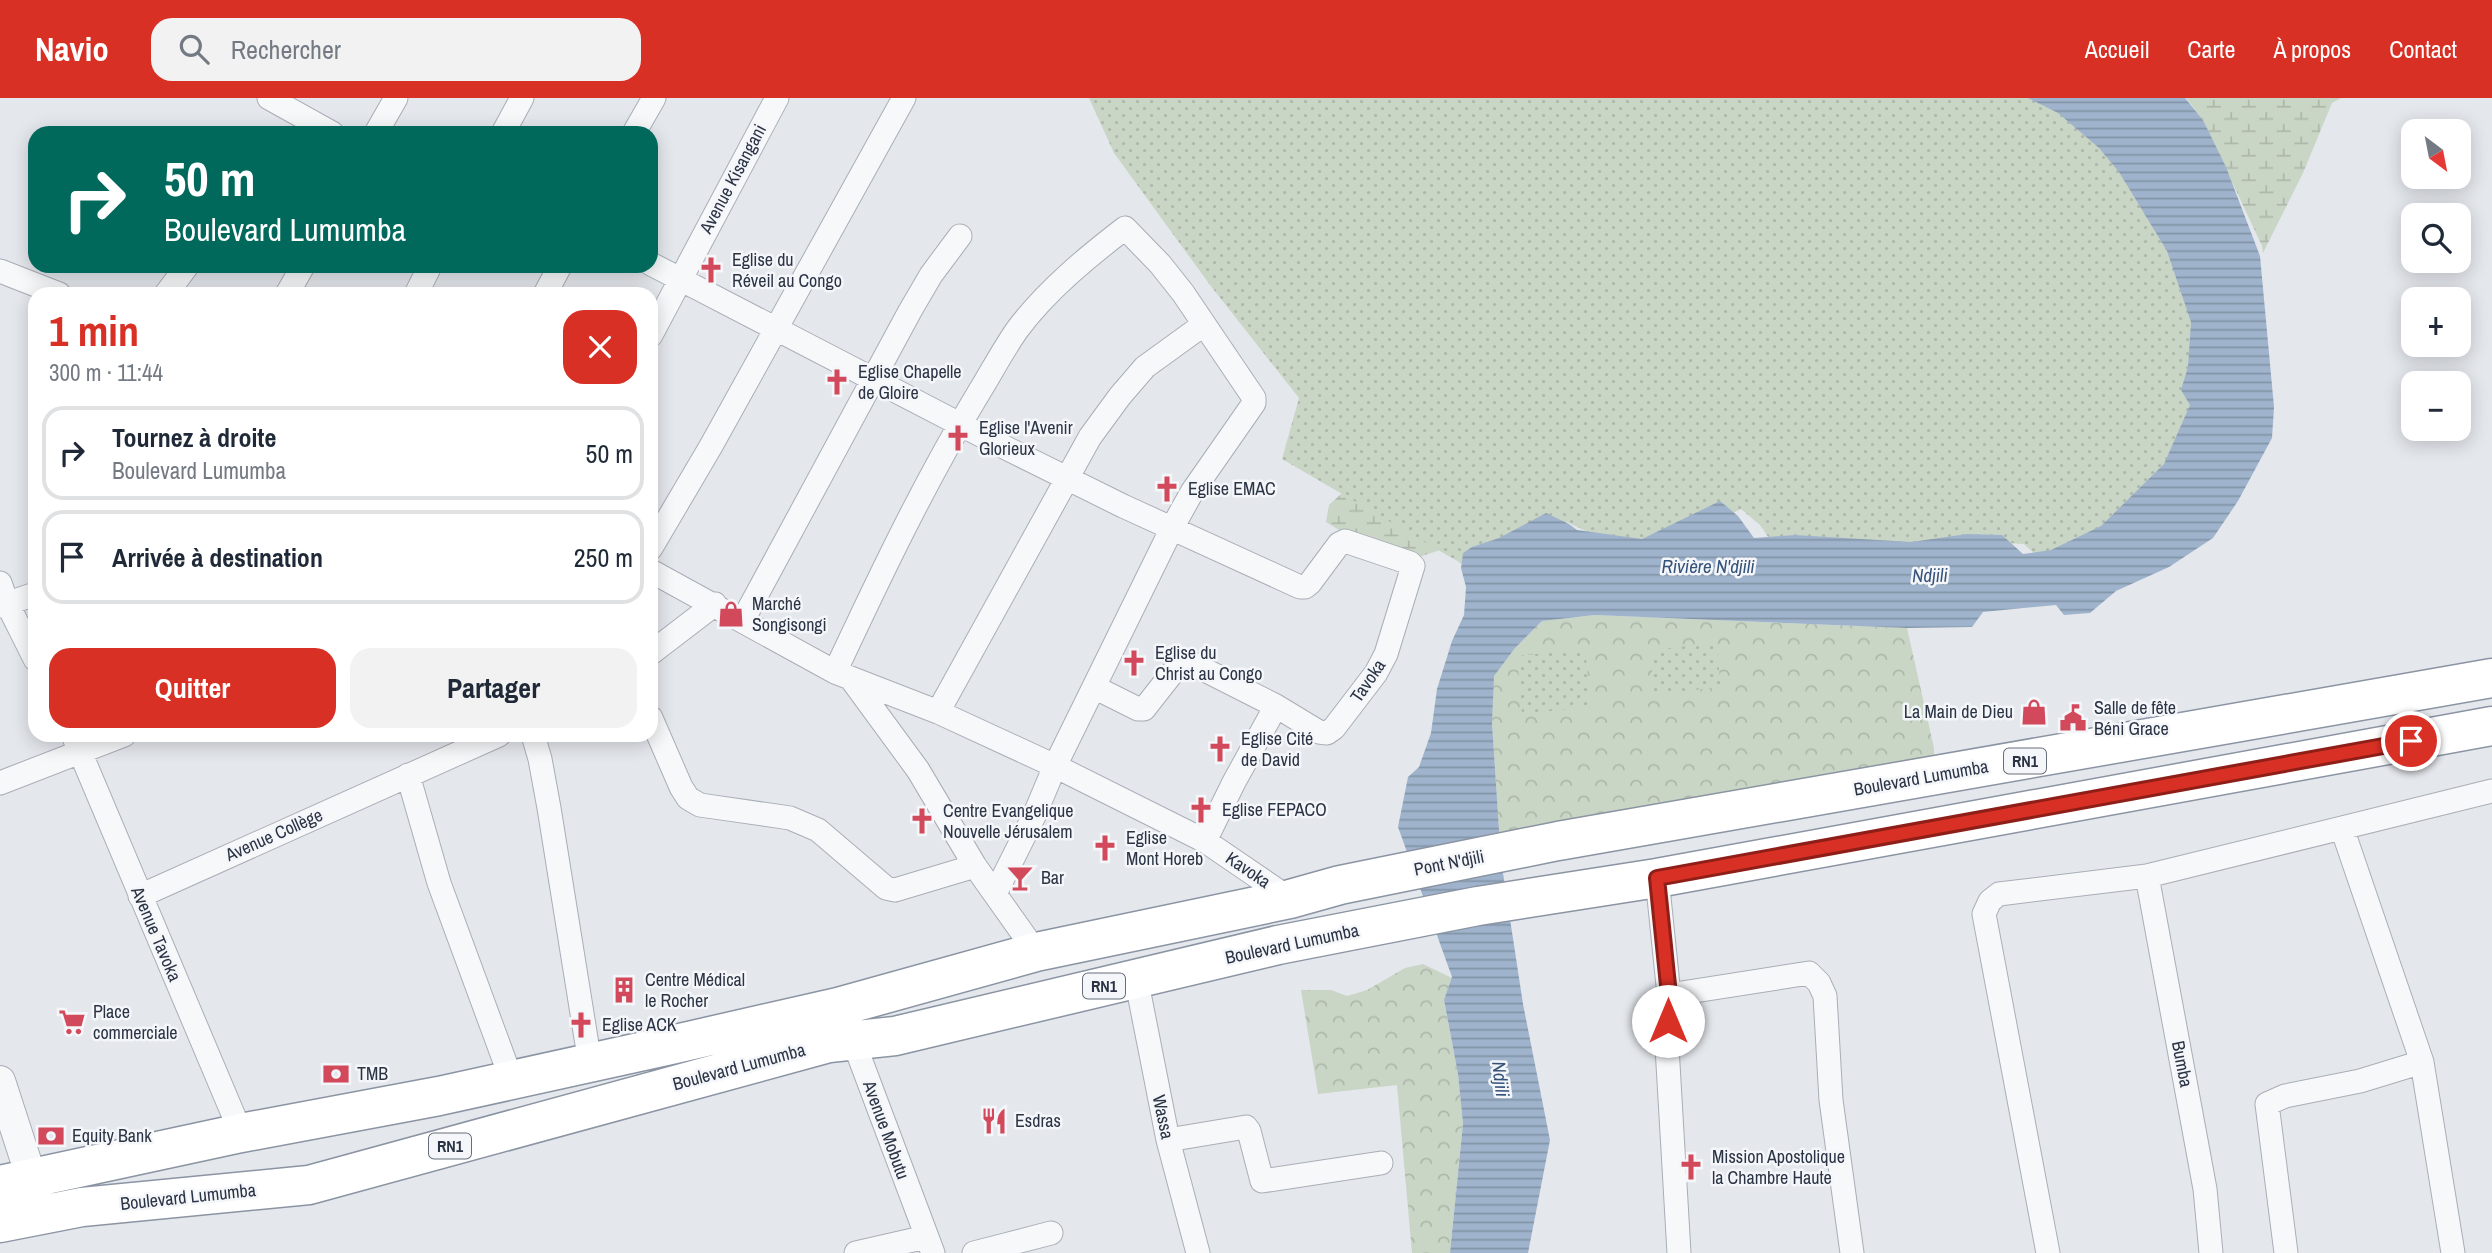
<!DOCTYPE html>
<html lang="fr">
<meta charset="utf-8">
<style>
body{margin:0;font-family:"Archivo Narrow",sans-serif;background:#f2f2f3;color:#1f2937;height:100vh;display:flex;flex-direction:column;font-size:26px;white-space:nowrap}
*{box-sizing:border-box;margin:0}
p{font-size:23px;color:#747a83}
.icon{flex:none;width:38px;height:38px;fill:none;stroke:currentColor;stroke-width:2;stroke-linecap:round;stroke-linejoin:round}
.map{position:relative;flex:1;overflow:hidden}
.details{position:absolute;left:28px;top:189px;width:630px;height:455px;display:flex;flex-direction:column;background:#fff;border-radius:21px;box-shadow:0 4px 18px #0003}
.details>*{flex:none}
.guide{position:absolute;left:28px;top:28px;width:630px;height:147px;border-radius:21px;box-shadow:0 4px 18px #0003;background:#00695c;color:#fff;overflow:hidden}
.needle{width:46px;rotate:148deg}
.tools{position:absolute;left:2401px;top:21px;display:grid;gap:14px}
.tools a{display:grid;place-items:center;width:70px;height:70px;border-radius:14px;background:#fff;box-shadow:0 4px 18px #0003;font-size:35px}
.pin{position:absolute;display:grid;place-items:center;width:60px;height:60px;color:#fff;margin:-30px;border:4px solid #fff;border-radius:50%;box-shadow:0 2px 7px #0007}
.me{position:absolute;width:77px;margin:-38px;rotate:0deg;stroke-linejoin:round;filter:drop-shadow(0 0 5px #0008)}
.turn{display:flex;align-items:center;gap:24px;height:147px;padding:0 21px;font-size:32px}
.turn .icon{width:91px;height:91px;stroke-width:2.5}
.turn b{display:block;font-size:49px;line-height:60px}
.round{display:grid;place-items:center;flex:none;width:74px;height:74px;border-radius:21px;background:#f2f2f3}
.overview{display:flex;align-items:center;justify-content:space-between;height:119px;padding:0 21px}
h1{font-size:42px;font-weight:700;line-height:52px;color:#d93025}
.button{display:flex;gap:14px;margin-top:auto;padding:14px 21px}
.button a{flex:1;height:80px;border-radius:21px;background:#d93025;color:#fff;font-size:28px;font-weight:700;line-height:80px;text-align:center}
.button a+a{background:#f2f2f3;color:#1f2937}
ul{padding:0;list-style:none}
li{display:flex;align-items:center;gap:21px;height:94px;margin:0 14px 10px;padding:0 7px;border:4px solid #e0e1e3;border-radius:21px}
li div{flex:1}
li b{display:block;font-size:26px}
li em{font-style:normal}
header{display:flex;align-items:center;gap:42px;box-sizing:border-box;height:98px;padding:0 35px;background:#d93025;color:#fff}
header strong{font-size:33px}
nav{display:flex;gap:38px;margin-inline-start:auto;font-size:24px}
.search{width:490px;height:63px;background:#f2f2f3;display:flex;align-items:center;gap:18px;box-sizing:border-box;padding:0 24px;border-radius:21px;color:#747a83;font-size:26px}
.map>svg:first-child{display:block}
</style>
<header>
<strong>Navio</strong>
<div class="search"><svg class="icon" aria-label="search" viewBox="0 0 24 24"><circle cx="10" cy="10" r="6"/><path d="M15 15l6 6"/></svg>Rechercher</div>
<nav><a>Accueil</a><a>Carte</a><a>À propos</a><a>Contact</a></nav>
</header>
<div class="map">
<svg width="2492" height="1155" viewBox="0 0 2492 1155">
<defs>
<pattern id="forest-crowns" width="20" height="18" patternUnits="userSpaceOnUse" patternTransform="scale(1.75)"><rect width="20" height="18" fill="#c9d6c5"/><path d="M2 6a3 3 0 1 1 6 0M12 15a3 3 0 1 1 6 0" fill="none" stroke="#adb8ab"/></pattern>
<pattern id="wetland-marsh" width="20" height="14" patternUnits="userSpaceOnUse" patternTransform="scale(1.75)"><rect width="20" height="14" fill="#c9d6c5"/><path d="M1 5h8M5 5V1M11 12h8M15 12V8" fill="none" stroke="#adb8ab"/></pattern>
<pattern id="garden-dots" width="8" height="8" patternUnits="userSpaceOnUse" patternTransform="scale(1.75)"><rect width="8" height="8" fill="#c9d6c5"/><path d="M2 2h.1M6 6h.1" fill="none" stroke="#adb8ab" stroke-width="1.8" stroke-linecap="round"/></pattern>
<pattern id="water-rules" width="6" height="5" patternUnits="userSpaceOnUse" patternTransform="scale(1.75)"><rect width="6" height="5" fill="#9fb4cc"/><path d="M0 2.5h6" fill="none" stroke="#8293a7"/></pattern>
</defs>
<rect width="100%" height="100%" fill="#e4e7ec"/>
<path fill="url(#forest-crowns)" d="M 1595,517 L 1907,530 L 1934,650 L 1934,669 L 1501,762 L 1492,625 L 1493,578 L 1515,550 L 1542,523 Z
M 1423,866 L 1452,880 L 1444,903 L 1458,976 L 1463,1026 L 1450,1155 L 1412,1155 L 1397,987 L 1318,996 L 1301,892 L 1331,892 L 1347,898 L 1367,892 L 1405,870 Z"/>
<path fill="url(#wetland-marsh)" d="M 2186,0 L 2341,0 L 2332,5 L 2303,75 L 2263,155 L 2262,148 L 2203,22 Z
M 1374,366 L 1440,452 L 1416,460 L 1359,444 L 1326,424 L 1329,407 Z"/>
<path fill="url(#garden-dots)" d="M 1089,0 L 2041,0 L 2080,23 L 2121,59 L 2213,233 L 2186,374 L 2044,465 L 2024,446 L 1989,444 L 1775,449 L 1760,427 L 1741,411 L 1663,449 L 1590,435 L 1567,424 L 1521,449 L 1483,478 L 1282,361 L 1299,300 L 1210,187 L 1114,55 Z
M 1716,545 L 1721,589 L 1654,596 L 1650,552 Z
M 1585,551 L 1591,609 L 1522,616 L 1517,558 Z"/>
<path fill="url(#water-rules)" d="M 2028,0 L 2185,0 L 2203,22 L 2226,69 L 2260,158 L 2274,309 L 2272,340 L 2238,403 L 2213,440 L 2169,469 L 2116,493 L 2090,515 L 2064,517 L 2056,507 L 1983,514 L 1972,529 L 1907,530 L 1595,517 L 1542,523 L 1515,550 L 1494,578 L 1492,625 L 1501,762 L 1523,906 L 1550,1042 L 1528,1155 L 1450,1155 L 1463,1026 L 1458,976 L 1444,902 L 1452,879 L 1398,729 L 1408,679 L 1419,669 L 1431,635 L 1437,591 L 1452,543 L 1464,517 L 1466,489 L 1461,470 L 1463,455 L 1472,449 L 1499,440 L 1546,415 L 1569,426 L 1577,432 L 1642,441 L 1720,403 L 1738,418 L 1754,440 L 1795,437 L 1911,444 L 1967,436 L 2002,437 L 2023,456 L 2051,452 L 2101,428 L 2164,366 L 2190,307 L 2181,292 L 2188,269 L 2191,224 L 2167,153 L 2119,74 L 2099,50 L 2058,15 Z"/>
<g fill="none" stroke-linecap="round" stroke-linejoin="round">
<g stroke="#a9aeb7" stroke-width="25">
<path id="minor" d="M 269,0 L 332,35
M 376,35 L 396,0
M 503,35 L 522,0
M 634,35 L 654,0
M 651,166 L 1000,347 L 1123,408 L 1300,489 L 1305,489 L 1310,485 L 1339,446 L 1345,443 L 1410,465 L 1413,468 L 1386,556 L 1376,575 L 1334,630 L 1327,635 L 1319,634 L 1276,608 L 1193,566 L 1185,565 L 1177,569 L 1144,611 L 1138,611 L 1094,589
M 0,173 L 59,196
M 166,196 L 187,168
M 287,196 L 303,168
M 416,196 L 430,168
M 545,196 L 560,168
M 651,237 L 777,0
M 651,450 L 711,348 L 904,0
M 651,473 L 835,574 L 938,614 L 1055,668 L 1205,743 L 1290,801
M 0,485 L 7,505 L 35,561
M 0,508 L 35,496
M 743,522 L 910,213 L 931,177 L 960,138
M 651,555 L 715,506
M 835,574 C 879,480 924,385 978,296 C 991,275 1003,252 1017,232 C 1046,193 1086,160 1125,130 L 1160,166 L 1183,195 L 1254,300 L 1254,305 L 1192,394 L 1172,430 L 1055,668 L 1034,718 L 995,796
M 852,582 L 918,672 L 975,768 L 1036,854
M 938,614 L 1090,339 L 1120,298 L 1145,269 L 1203,227
M 651,620 L 681,689 L 688,700 L 700,707 L 790,720 L 818,732 L 886,790 L 895,792 L 975,768
M 73,637 L 241,1035
M 533,637 L 540,661 L 549,710 L 590,965
M 408,677 L 439,785 L 512,983
M 0,685 L 124,637
M 2342,730 L 2422,964 L 2453,1155
M 1205,743 L 1234,684 L 1276,608
M 2147,778 L 2205,1091 L 2211,1155
M 1657,780 L 1669,897 L 1667,949 L 1679,1155
M 140,798 L 499,637
M 1136,880 L 1168,1042 L 1198,1155
M 1669,897 L 1809,875 L 1819,885 L 1825,898 L 1831,1002 L 1852,1155
M 850,934 L 933,1155
M 1168,1042 L 1246,1029 L 1249,1033 L 1262,1083 L 1381,1065
M 856,1155 L 926,1139
M 974,1155 L 1051,1135
M 2048,1155 L 1984,816 L 1990,803 L 1999,796 L 2147,778 L 2492,693
M 2286,1155 L 2267,1006 L 2285,998 L 2360,983 L 2422,964"/>
</g>
<g stroke="#a9aeb7" stroke-width="32">
<path id="tertiary" d="M 0,983 L 38,1100"/>
</g>
<g stroke="#8b94a3" stroke-width="41">
<path id="trunk" d="M 0,1087 L 241,1035 L 439,998 L 671,947 L 838,909 L 1036,854 L 1290,801 L 1340,787 L 1558,743 L 2492,580
M 0,1125 L 82,1109 L 309,1087 L 829,945 L 895,938 L 1278,847 L 1478,808 L 1657,780 L 2492,628"/>
</g>
<use href="#minor" stroke="#f7f8fa" stroke-width="23"/>
<use href="#tertiary" stroke="#f7f8fa" stroke-width="30"/>
<use href="#trunk" stroke="#fff" stroke-width="38"/>
</g>
<g fill="none" stroke-linecap="round" stroke-linejoin="round">
<g stroke="#8d1f18" stroke-width="18">
<path id="route" d="M 1668,923 L 1669,897 L 1657,780 L 2411,643"/>
</g>
<use href="#route" stroke="#d93025" stroke-width="12"/>
</g>
<defs>
<g id="church-bare" transform="scale(2.1)"><path d="M-1.2-6h2.4v3.5h3.3v2.4h-3.3V6h-2.4V-.1h-3.3v-2.4h3.3Z" fill="#d1495b" stroke="#f4f6f9" stroke-width="2.5" paint-order="stroke"/></g>
<g id="shop-bare" transform="scale(2.1)"><path d="M-5-2.5h2.3a2.7 3.5 0 0 1 5.4 0H5L5.5 6h-11ZM-1.5-2.5h3a1.5 2.3 0 0 0-3 0Z" fill="#d1495b" stroke="#f4f6f9" stroke-width="2.5" paint-order="stroke"/></g>
<g id="civic-bare" transform="scale(2.1)"><path d="M-.6-6.5H3V-4.5H.6V-3L4-1V1h2V6H-6V1h2V-1L-.6-3ZM-1.2 2.5V6h2.4V2.5Z" fill="#d1495b" stroke="#f4f6f9" stroke-width="2.5" paint-order="stroke"/></g>
<g id="bar-bare" transform="scale(2.1)"><path d="M-6-5H6L.8 .8V4.5H3.5V6h-7V4.5H-.8V.8Z" fill="#d1495b" stroke="#f4f6f9" stroke-width="2.5" paint-order="stroke"/></g>
<g id="building-bare" transform="scale(2.1)"><path d="M-4-6H4V6H1V3H-1V6H-4ZM-2.5-4.3h1.7v1.8h-1.7ZM.8-4.3h1.7v1.8H.8ZM-2.5-1h1.7V.8h-1.7ZM.8-1h1.7V.8H.8Z" fill="#d1495b" stroke="#f4f6f9" stroke-width="2.5" paint-order="stroke"/></g>
<g id="supermarket-bare" transform="scale(2.1)"><path d="M-6-5.5h2.5l.6 2H6L4.5 2H-2.5L-4.4-4H-6ZM-1.5 3.2a1.3 1.3 0 1 0 .1 0ZM3 3.2a1.3 1.3 0 1 0 .1 0Z" fill="#d1495b" stroke="#f4f6f9" stroke-width="2.5" paint-order="stroke"/></g>
<g id="bank-bare" transform="scale(2.1)"><path d="M-6-4H6V4H-6ZM0-2.3a2.3 2.3 0 1 0 0 4.6a2.3 2.3 0 1 0 0-4.6Z" fill="#d1495b" stroke="#f4f6f9" stroke-width="2.5" paint-order="stroke"/></g>
<g id="restaurant-bare" transform="scale(2.1)"><path d="M-5-6h1v4h1v-4h1v4h1v-4h1v5L-1.5 .5V6h-2V.5L-5-1ZM5-6V6H3V1.5H1.5Q1.5-4 5-6Z" fill="#d1495b" stroke="#f4f6f9" stroke-width="2.5" paint-order="stroke"/></g>
</defs>
<g fill-rule="evenodd">
<use href="#church-bare" x="711" y="172"/>
<use href="#church-bare" x="837" y="284"/>
<use href="#church-bare" x="958" y="340"/>
<use href="#church-bare" x="1167" y="391"/>
<use href="#shop-bare" x="731" y="516"/>
<use href="#church-bare" x="1134" y="565"/>
<use href="#shop-bare" x="2034" y="614"/>
<use href="#civic-bare" x="2073" y="620"/>
<use href="#church-bare" x="1220" y="651"/>
<use href="#church-bare" x="1201" y="712"/>
<use href="#church-bare" x="922" y="723"/>
<use href="#church-bare" x="1105" y="750"/>
<use href="#bar-bare" x="1020" y="780"/>
<use href="#building-bare" x="624" y="892"/>
<use href="#supermarket-bare" x="72" y="924"/>
<use href="#church-bare" x="581" y="927"/>
<use href="#bank-bare" x="336" y="976"/>
<use href="#restaurant-bare" x="994" y="1023"/>
<use href="#bank-bare" x="51" y="1038"/>
<use href="#church-bare" x="1691" y="1069"/>
</g>
<g text-anchor="middle" stroke-width="5" stroke-linejoin="round" paint-order="stroke">
<g fill="#f4f6f9" stroke="#676e7b" stroke-width="2">
<rect x="2004" y="650.5" width="42" height="25" rx="5"/>
<rect x="1083" y="875.5" width="42" height="25" rx="5"/>
<rect x="429" y="1035.5" width="42" height="25" rx="5"/>
</g>
<g font-size="16" font-weight="bold" fill="#2b3445">
<text x="2025" y="669">RN1</text>
<text x="1104" y="894">RN1</text>
<text x="450" y="1054">RN1</text>
</g>
<g font-size="18" fill="#2b3445" stroke="#f4f6f9">
<text transform="translate(733 81) rotate(-62)" y="6">Avenue Kisangani</text>
<text transform="translate(1368 583) rotate(-56)" y="6">Tavoka</text>
<text transform="translate(1921 680) rotate(-10)" y="6">Boulevard Lumumba</text>
<text transform="translate(274 737) rotate(-24)" y="6">Avenue Collège</text>
<text transform="translate(1449 765) rotate(-11)" y="6">Pont N'djili</text>
<text transform="translate(1248 772) rotate(34)" y="6">Kavoka</text>
<text transform="translate(156 836) rotate(67)" y="6">Avenue Tavoka</text>
<text transform="translate(1292 846) rotate(-12)" y="6">Boulevard Lumumba</text>
<text transform="translate(2182 966) rotate(79)" y="6">Bumba</text>
<text transform="translate(739 969) rotate(-15)" y="6">Boulevard Lumumba</text>
<text transform="translate(1163 1019) rotate(78)" y="6">Wassa</text>
<text transform="translate(886 1032) rotate(70)" y="6">Avenue Mobutu</text>
<text transform="translate(188 1099) rotate(-6)" y="6">Boulevard Lumumba</text>
</g>
<g font-size="18" fill="#2b3445" stroke="#f4f6f9" text-anchor="start">
<text x="732" y="168">Eglise du<tspan x="732" dy="21">Réveil au Congo</tspan></text>
<text x="858" y="280">Eglise Chapelle<tspan x="858" dy="21">de Gloire</tspan></text>
<text x="979" y="336">Eglise l'Avenir<tspan x="979" dy="21">Glorieux</tspan></text>
<text x="1188" y="397">Eglise EMAC</text>
<text x="752" y="512">Marché<tspan x="752" dy="21">Songisongi</tspan></text>
<text x="1155" y="561">Eglise du<tspan x="1155" dy="21">Christ au Congo</tspan></text>
<text x="2094" y="616">Salle de fête<tspan x="2094" dy="21">Béni Grace</tspan></text>
<text x="2013" y="620" text-anchor="end">La Main de Dieu</text>
<text x="1241" y="647">Eglise Cité<tspan x="1241" dy="21">de David</tspan></text>
<text x="1222" y="718">Eglise FEPACO</text>
<text x="943" y="719">Centre Evangelique<tspan x="943" dy="21">Nouvelle Jérusalem</tspan></text>
<text x="1126" y="746">Eglise<tspan x="1126" dy="21">Mont Horeb</tspan></text>
<text x="1041" y="786">Bar</text>
<text x="645" y="888">Centre Médical<tspan x="645" dy="21">le Rocher</tspan></text>
<text x="93" y="920">Place<tspan x="93" dy="21">commerciale</tspan></text>
<text x="602" y="933">Eglise ACK</text>
<text x="357" y="982">TMB</text>
<text x="1015" y="1029">Esdras</text>
<text x="72" y="1044">Equity Bank</text>
<text x="1712" y="1065">Mission Apostolique<tspan x="1712" dy="21">la Chambre Haute</tspan></text>
</g>
<g font-size="19" font-style="italic" fill="#34527a" stroke="#f4f6f9">
<text x="1708" y="475">Rivière N'djili</text>
<text transform="translate(1930 477) rotate(-1)" y="7">Ndjili</text>
<text transform="translate(1501 981) rotate(83)" y="7">Ndjili</text>
</g>
</g>
</svg>
<div class="tools">
<a><svg class="needle" viewBox="-14 -14 28 28"><path d="M0-13l5 13h-10z" fill="#e53935"/><path d="M0 13l5-13h-10z" fill="#747a83"/></svg></a>
<a><svg class="icon" aria-label="search" viewBox="0 0 24 24"><circle cx="10" cy="10" r="6"/><path d="M15 15l6 6"/></svg></a>
<a>+</a>
<a>−</a>
</div>
<div class="pin" style="left:2411px;top:643px;background:#d93025"><svg class="icon" aria-label="arrive" viewBox="0 0 24 24"><path d="M6 21V4h12l-3 4 3 4H6"/></svg></div>
<svg class="me" style="left:1668px;top:923px" viewBox="-20 -20 40 40"><circle r="19" fill="#fff"/><path d="M0-13L10 11 0 6-10 11z" fill="#d93025"/></svg>
<div class="guide">
<div class="turn"><svg class="icon" aria-label="right" viewBox="0 0 24 24"><path d="M7 20v-9h11M14 6l5 5-5 5"/></svg><div><b>50 m</b>Boulevard Lumumba</div></div>
</div>
<section class="details">
<div class="overview"><div><h1>1 min</h1><p>300 m · 11:44</p></div><a class="round" style="background:#d93025;color:#fff"><svg class="icon" aria-label="close" viewBox="0 0 24 24"><path d="M6 6l12 12M18 6L6 18"/></svg></a></div>
<ul>
<li><svg class="icon" aria-label="right" viewBox="0 0 24 24"><path d="M7 20v-9h11M14 6l5 5-5 5"/></svg><div><b>Tournez à droite</b><p>Boulevard Lumumba</p></div><em>50 m</em></li>
<li><svg class="icon" aria-label="arrive" viewBox="0 0 24 24"><path d="M6 21V4h12l-3 4 3 4H6"/></svg><div><b>Arrivée à destination</b></div><em>250 m</em></li>
</ul>
<div class="button"><a>Quitter</a><a>Partager</a></div>
</section>
</div>
